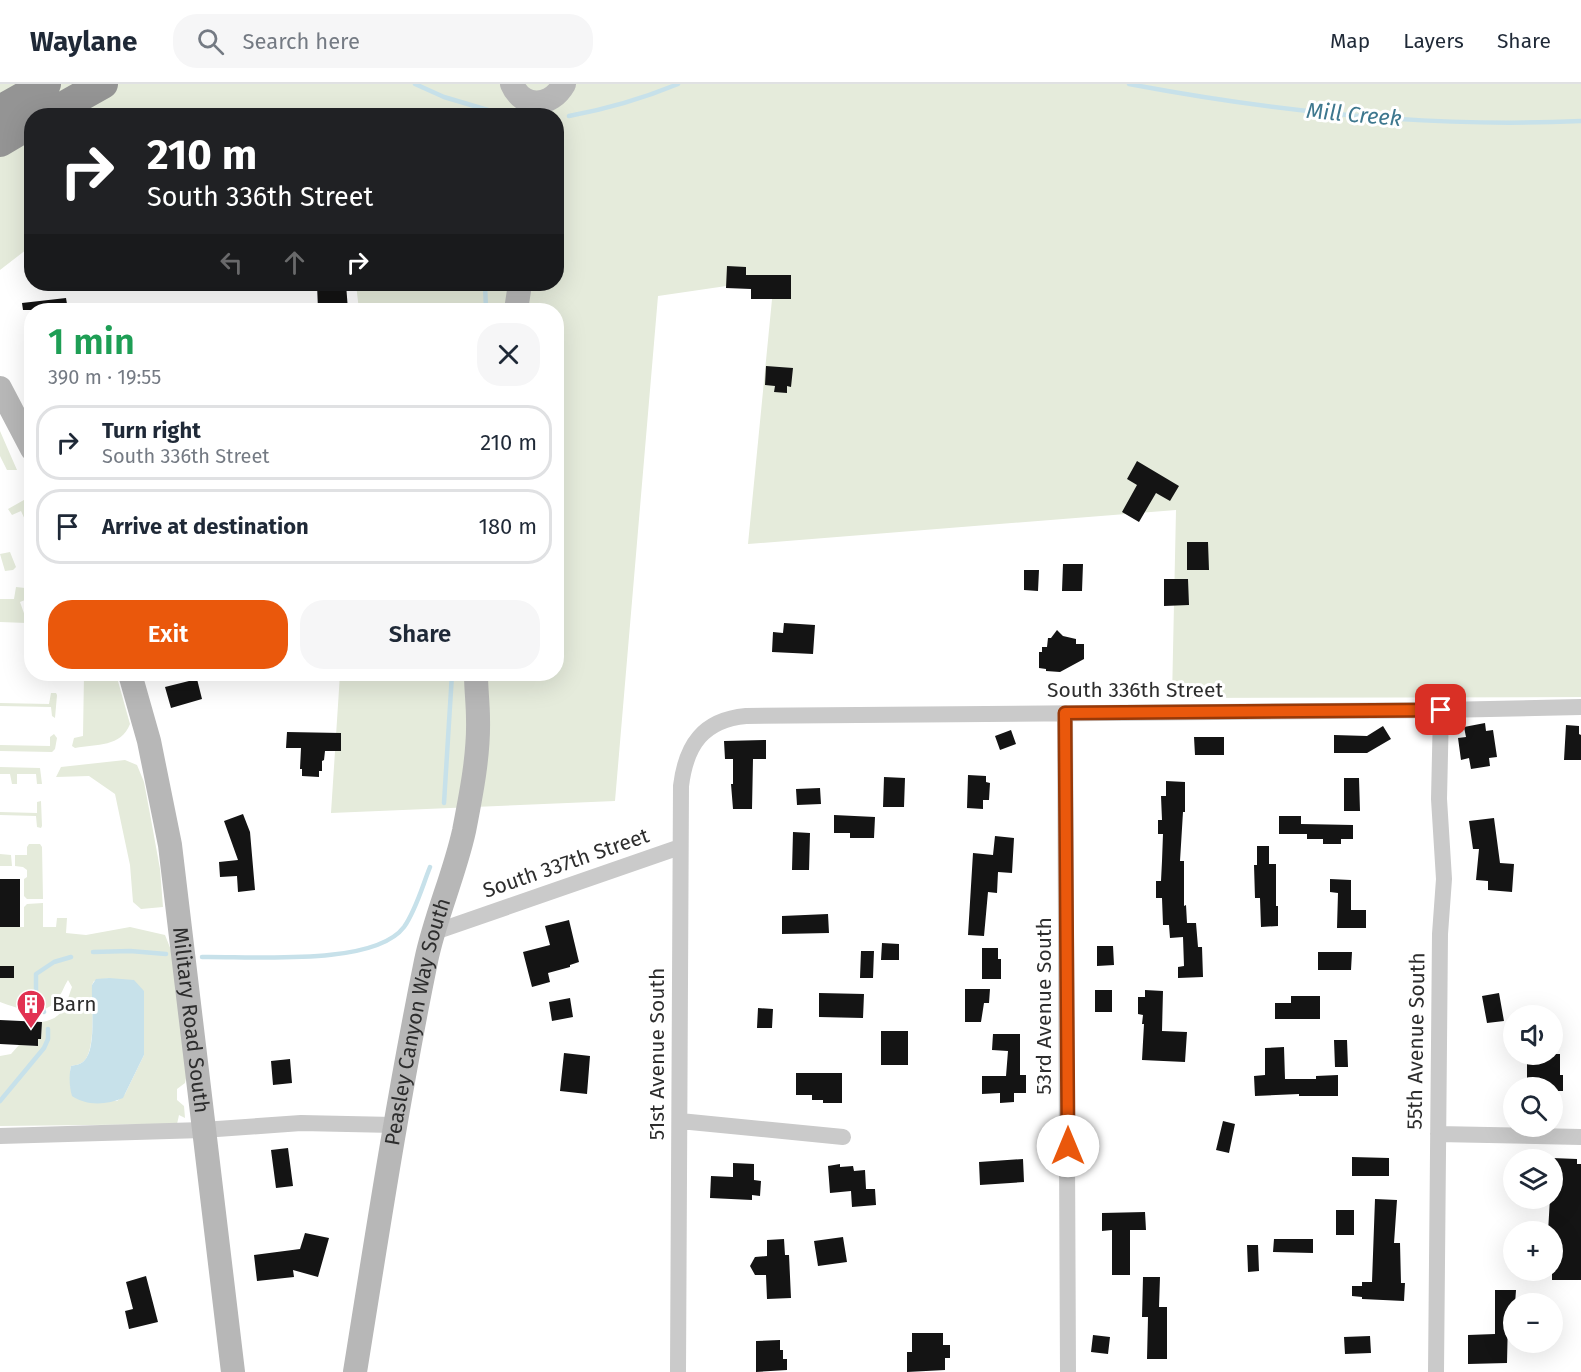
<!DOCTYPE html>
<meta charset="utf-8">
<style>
body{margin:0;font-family:"Fira Sans",sans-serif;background:#f6f6f7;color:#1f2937;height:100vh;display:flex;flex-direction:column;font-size:22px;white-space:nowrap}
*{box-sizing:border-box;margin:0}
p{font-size:20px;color:#747a83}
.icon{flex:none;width:33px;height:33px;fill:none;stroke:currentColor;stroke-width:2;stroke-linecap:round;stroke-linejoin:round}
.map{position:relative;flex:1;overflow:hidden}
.panel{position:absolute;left:24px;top:219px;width:540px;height:378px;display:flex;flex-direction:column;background:#fff;border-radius:24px;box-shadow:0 6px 24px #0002}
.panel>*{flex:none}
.top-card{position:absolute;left:24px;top:24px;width:540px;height:183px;border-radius:24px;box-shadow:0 6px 24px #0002;background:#202124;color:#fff;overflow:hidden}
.fabs{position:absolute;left:1503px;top:921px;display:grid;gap:12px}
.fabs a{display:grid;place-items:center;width:60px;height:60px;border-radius:50%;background:#fff;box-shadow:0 6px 24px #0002;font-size:30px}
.pin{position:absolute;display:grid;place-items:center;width:51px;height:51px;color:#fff;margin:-26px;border-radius:12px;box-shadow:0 3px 9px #0006}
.me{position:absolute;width:66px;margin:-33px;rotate:0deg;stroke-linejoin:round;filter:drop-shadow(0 0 4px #0008)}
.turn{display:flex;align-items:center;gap:21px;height:126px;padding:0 24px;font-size:27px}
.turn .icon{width:78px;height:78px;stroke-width:2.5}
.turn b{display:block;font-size:42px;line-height:51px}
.lanes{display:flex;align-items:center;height:57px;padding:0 24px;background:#0003;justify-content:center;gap:30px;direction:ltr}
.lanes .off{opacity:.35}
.round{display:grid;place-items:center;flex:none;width:63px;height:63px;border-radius:24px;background:#f6f6f7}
.summary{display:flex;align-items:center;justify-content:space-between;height:102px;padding:0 24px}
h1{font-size:36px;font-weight:600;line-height:45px;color:#1e9e55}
.cta{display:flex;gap:12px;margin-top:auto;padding:12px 24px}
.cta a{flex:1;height:69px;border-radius:24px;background:#ea580c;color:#fff;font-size:24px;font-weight:600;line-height:69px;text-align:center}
.cta a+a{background:#f6f6f7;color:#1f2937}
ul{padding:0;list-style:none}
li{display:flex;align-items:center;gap:18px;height:75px;margin:0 12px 9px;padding:0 12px;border:3px solid #e0e1e3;border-radius:24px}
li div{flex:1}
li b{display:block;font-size:22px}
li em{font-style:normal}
header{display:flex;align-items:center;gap:36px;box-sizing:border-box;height:84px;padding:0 30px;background:#fff;border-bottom:2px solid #e0e1e3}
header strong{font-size:28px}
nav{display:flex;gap:33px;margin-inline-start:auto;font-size:21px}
.search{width:420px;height:54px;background:#f6f6f7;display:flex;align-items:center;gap:15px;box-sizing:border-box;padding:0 21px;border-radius:24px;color:#747a83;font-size:22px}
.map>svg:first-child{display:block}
</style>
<header>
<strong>Waylane</strong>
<div class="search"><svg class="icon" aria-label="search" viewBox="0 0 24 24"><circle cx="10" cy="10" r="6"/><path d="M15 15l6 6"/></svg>Search here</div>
<nav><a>Map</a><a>Layers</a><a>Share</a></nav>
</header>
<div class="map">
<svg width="1581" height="1288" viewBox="0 0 1581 1288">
<rect width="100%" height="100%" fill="#fff"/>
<path fill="#e5ebdb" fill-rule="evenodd" d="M 0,0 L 1581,0 L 1581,613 L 1172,614 L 1176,426 L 748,460 L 774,195 L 658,212 L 615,717 L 331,729 L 340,590 L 556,590 L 556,226 L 359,226 L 356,200 L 556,200 L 556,32 L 32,32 L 31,162 L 0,186 Z
M 0,347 L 17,386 L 7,386 L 0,372 Z
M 31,412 L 32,412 L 31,449 L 21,427 L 12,431 L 8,425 Z
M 10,468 L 16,483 L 13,486 L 5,487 L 0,470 Z
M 16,503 L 25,504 L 30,514 L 20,518 L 26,535 L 31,533 L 31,551 L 27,549 L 27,539 L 0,538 L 0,515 L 14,515 Z
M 84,590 L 116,590 L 130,640 C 121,663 97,660 75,664 L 72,662 L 74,654 L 83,652 Z
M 51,609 L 56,609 L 57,611 L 55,634 L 52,632 L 51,623 L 0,622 L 0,619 L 49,620 Z
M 54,650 L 57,654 L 55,665 L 52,668 L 0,667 L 0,661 L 50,662 L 50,653 Z
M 125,676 L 137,681 L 144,698 L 150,730 L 160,785 L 163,823 L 141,825 L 133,818 L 130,781 L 115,710 L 89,692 L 56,693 L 61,683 Z
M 0,683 L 40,684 L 42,700 L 37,700 L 36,690 L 17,690 L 17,700 L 12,700 L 10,690 L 0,690 Z
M 41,717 L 42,742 L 41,744 L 37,743 L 36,732 L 0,731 L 0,728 L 37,729 L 37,718 Z
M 29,760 L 40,760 L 42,763 L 43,815 L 27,815 L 24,812 L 24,795 L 27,793 L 27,786 L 23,783 L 15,782 L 15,771 L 27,771 L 27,763 Z
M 0,770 L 11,771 L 12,782 L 0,782 Z
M 43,819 L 43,843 L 56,843 L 57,834 L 67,834 L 66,849 L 86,851 L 130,843 L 165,851 L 173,871 L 189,980 L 185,999 L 177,1005 L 177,1016 L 184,1022 L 185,1034 L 179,1031 L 177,1040 L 0,1042 L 0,972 L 11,970 L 19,961 L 37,962 L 38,955 L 41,955 L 42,938 C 64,934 65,922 72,903 L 68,896 C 64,902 61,912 56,917 C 40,935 18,924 0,918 L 0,843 L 24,843 L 24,823 L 27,820 ZM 109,894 L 144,971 L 125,1010 L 117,1017 L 70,1003 C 71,995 69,990 71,982 C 75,981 80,981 84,977 C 96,966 92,918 92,901 L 94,897 Z"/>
<path fill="#c7e1ea" d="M 109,894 L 134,896 L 144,907 L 144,971 L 123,1014 C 107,1021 86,1022 72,1012 C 69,1002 69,991 71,982 C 75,981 80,981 84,977 C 97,965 91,919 92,901 L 96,895 Z"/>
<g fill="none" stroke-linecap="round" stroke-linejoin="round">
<path stroke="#c7e1ea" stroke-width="4.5" d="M 415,0 L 444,13 L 508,32
M 1129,0 C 1277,28 1430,44 1581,37
M 569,32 C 607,25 642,15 678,0
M 485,200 L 486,226
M 444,719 L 452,590
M 93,868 L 130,867 L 166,870
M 202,873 C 250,872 374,883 404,843 C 416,826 422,803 430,783
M 44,928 L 36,907 L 36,890 L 54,878 L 71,873
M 0,1017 L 44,964 L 48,955 L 48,945"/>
</g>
<path fill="#141414" d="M 727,182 L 746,183 L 746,191 L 791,191 L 791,215 L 751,215 L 751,205 L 726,204 Z
M 317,200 L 346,200 L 348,226 L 318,226 Z
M 66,214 L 68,226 L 23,226 L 22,219 Z
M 766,282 L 793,284 L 791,303 L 787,302 L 787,309 L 774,308 L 775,302 L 765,301 Z
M 1137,377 L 1179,402 L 1170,417 L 1156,409 L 1139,438 L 1122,428 L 1137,401 L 1127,395 Z
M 1187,458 L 1208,458 L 1209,486 L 1187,486 Z
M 1063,480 L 1083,480 L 1082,507 L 1062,507 Z
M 1024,486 L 1039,486 L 1038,507 L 1024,506 Z
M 1164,495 L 1188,495 L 1189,521 L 1164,522 Z
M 784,539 L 815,541 L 813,570 L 772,568 L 773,548 L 783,549 Z
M 1057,546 L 1063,552 L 1076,555 L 1076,560 L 1084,560 L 1084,575 L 1060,588 L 1046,587 L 1046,585 L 1039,584 L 1039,568 L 1042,568 L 1042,563 L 1047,563 L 1048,554 L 1051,554 Z
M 197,595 L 202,615 L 171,624 L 165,603 Z
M 1485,639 L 1486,647 L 1493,646 L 1497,673 L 1489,674 L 1490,682 L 1471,685 L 1469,674 L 1461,676 L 1458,654 L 1466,653 L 1464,643 Z
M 1566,641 L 1579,642 L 1579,650 L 1581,651 L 1581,676 L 1564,676 Z
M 1383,642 L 1391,655 L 1367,669 L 1334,669 L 1334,651 L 1367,652 Z
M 1011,646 L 1016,660 L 1000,666 L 995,652 Z
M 287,648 L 341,649 L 341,667 L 325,667 L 324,676 L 322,677 L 322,687 L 319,687 L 319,693 L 302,692 L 302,685 L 300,685 L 301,664 L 286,664 Z
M 1194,653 L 1224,653 L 1224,671 L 1195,671 Z
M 766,656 L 766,675 L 753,675 L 752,725 L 733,725 L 731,700 L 733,700 L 733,675 L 725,675 L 724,657 Z
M 968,691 L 986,692 L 986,698 L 990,699 L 989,716 L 983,716 L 983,725 L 967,724 Z
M 884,693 L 905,694 L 904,723 L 883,723 Z
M 1344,694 L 1359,694 L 1360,727 L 1344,727 Z
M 1166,697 L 1185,698 L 1185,728 L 1183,728 L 1180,777 L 1184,777 L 1184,822 L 1186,821 L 1187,839 L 1196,839 L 1198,863 L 1202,863 L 1203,893 L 1178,894 L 1178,883 L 1184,882 L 1183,853 L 1170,854 L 1169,841 L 1163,841 L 1162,814 L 1156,814 L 1156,797 L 1161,797 L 1162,777 L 1163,750 L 1158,750 L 1158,736 L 1162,736 L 1161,712 L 1166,712 Z
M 820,704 L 821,720 L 797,721 L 796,705 Z
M 243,730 L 250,748 L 255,806 L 238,808 L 237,792 L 220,793 L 219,778 L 238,776 L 224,737 Z
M 834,731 L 875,733 L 874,754 L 850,754 L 850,749 L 834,749 Z
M 1279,732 L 1301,732 L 1301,740 L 1353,741 L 1353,755 L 1341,755 L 1341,760 L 1323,760 L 1323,755 L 1307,755 L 1307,750 L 1279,750 Z
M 1494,734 L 1500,779 L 1514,780 L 1512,808 L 1488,806 L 1488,797 L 1476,796 L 1479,765 L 1473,765 L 1469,737 Z
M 793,748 L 810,749 L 809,786 L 792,786 Z
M 995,752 L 1014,754 L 1012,789 L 998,788 L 997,809 L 988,808 L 984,852 L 968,851 L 973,769 L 993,771 Z
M 1257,762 L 1269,762 L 1269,780 L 1276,780 L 1276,822 L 1278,822 L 1278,842 L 1261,843 L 1260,814 L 1255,814 L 1254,781 L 1257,781 Z
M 0,795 L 20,795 L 20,843 L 0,843 Z
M 1330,795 L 1351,796 L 1351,826 L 1366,826 L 1366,844 L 1337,844 L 1338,809 L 1330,808 Z
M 828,830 L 829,849 L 782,850 L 782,832 Z
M 569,836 L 579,878 L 570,881 L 570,883 L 548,889 L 550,898 L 532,903 L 523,868 L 550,861 L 545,842 Z
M 882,859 L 899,860 L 899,876 L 881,876 Z
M 1097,862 L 1113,862 L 1114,881 L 1097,882 Z
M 982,864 L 998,864 L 998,875 L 1001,875 L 1001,895 L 982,895 Z
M 861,867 L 874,867 L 873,894 L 860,894 Z
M 1318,868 L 1352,868 L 1351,886 L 1318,886 Z
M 0,882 L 14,882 L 14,894 L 0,894 Z
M 965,905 L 990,905 L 989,919 L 984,919 L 981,938 L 965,938 Z
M 1095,906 L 1112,906 L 1112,928 L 1095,928 Z
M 1145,906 L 1163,907 L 1162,947 L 1187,948 L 1185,978 L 1142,976 L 1144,940 L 1142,940 L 1143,931 L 1138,930 L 1138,913 L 1145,913 Z
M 819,909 L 864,910 L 863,934 L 819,933 Z
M 1499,909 L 1504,937 L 1487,939 L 1482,912 Z
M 1291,912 L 1320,912 L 1320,935 L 1275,935 L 1275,919 L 1291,919 Z
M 570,914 L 573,933 L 552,937 L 549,918 Z
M 758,924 L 773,925 L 772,944 L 757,944 Z
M 0,936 L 42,938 L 41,955 L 38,955 L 38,962 L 0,960 Z
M 881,947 L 908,947 L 908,981 L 881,981 Z
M 993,950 L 1020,950 L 1020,991 L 1026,991 L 1026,1009 L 1014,1009 L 1014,1018 L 1000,1019 L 1000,1009 L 982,1010 L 982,992 L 1006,992 L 1008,967 L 992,966 Z
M 1334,956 L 1347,956 L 1348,983 L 1335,983 Z
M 1284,963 L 1285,995 L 1316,995 L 1316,992 L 1338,991 L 1338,1012 L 1299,1012 L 1299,1010 L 1255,1012 L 1254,992 L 1265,991 L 1265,964 Z
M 564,969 L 590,972 L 587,1010 L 560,1007 Z
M 1527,970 L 1560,970 L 1560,991 L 1563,991 L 1563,1007 L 1552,1007 L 1552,1004 L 1527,1004 Z
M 290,975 L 292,999 L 273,1001 L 271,977 Z
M 796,989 L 842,989 L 842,1019 L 823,1019 L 823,1016 L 812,1016 L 812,1011 L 796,1011 Z
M 1223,1037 L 1235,1040 L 1229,1069 L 1216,1066 Z
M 288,1064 L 293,1102 L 276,1104 L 271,1066 Z
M 1352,1073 L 1389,1074 L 1389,1092 L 1352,1092 Z
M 1552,1074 L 1577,1075 L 1577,1080 L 1581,1080 L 1581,1196 L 1552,1196 L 1552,1148 L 1548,1148 L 1550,1114 L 1556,1113 L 1556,1090 L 1552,1090 Z
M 1023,1075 L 1024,1098 L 980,1101 L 979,1078 Z
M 733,1079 L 754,1080 L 754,1096 L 761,1097 L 760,1112 L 752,1111 L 752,1116 L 710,1114 L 711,1092 L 733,1093 Z
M 840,1080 L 840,1083 L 853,1082 L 854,1087 L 865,1086 L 866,1105 L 875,1105 L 876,1121 L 852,1123 L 851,1107 L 830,1109 L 828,1082 Z
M 1375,1115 L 1397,1116 L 1394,1159 L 1400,1159 L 1401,1199 L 1405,1199 L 1404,1217 L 1362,1215 L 1362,1213 L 1352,1212 L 1352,1202 L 1362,1202 L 1362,1198 L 1372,1198 Z
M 1336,1126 L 1354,1126 L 1354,1151 L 1336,1151 Z
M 1145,1128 L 1146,1146 L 1130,1146 L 1130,1191 L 1112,1191 L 1112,1146 L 1102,1147 L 1102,1129 Z
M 305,1149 L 329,1154 L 318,1193 L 293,1186 L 294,1193 L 257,1197 L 254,1171 L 300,1165 Z
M 843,1153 L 847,1178 L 818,1182 L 814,1157 Z
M 784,1155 L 785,1171 L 789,1171 L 791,1214 L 767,1215 L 766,1191 L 755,1191 L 750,1182 L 755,1173 L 767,1172 L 767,1156 Z
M 1274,1155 L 1313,1155 L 1313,1169 L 1273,1168 Z
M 1247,1161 L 1258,1161 L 1259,1187 L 1248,1188 Z
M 146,1192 L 158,1238 L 129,1245 L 125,1227 L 133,1225 L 126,1198 Z
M 1143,1193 L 1160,1193 L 1159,1223 L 1167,1223 L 1167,1275 L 1147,1275 L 1148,1233 L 1142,1233 Z
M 1495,1206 L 1516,1206 L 1514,1234 L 1508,1234 L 1507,1279 L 1468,1280 L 1468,1251 L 1495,1250 Z
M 912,1249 L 943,1249 L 943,1261 L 950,1261 L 950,1274 L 945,1274 L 945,1286 L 907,1288 L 907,1268 L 912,1268 Z
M 1093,1251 L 1110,1253 L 1108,1270 L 1091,1268 Z
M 1370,1252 L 1371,1269 L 1345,1270 L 1344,1253 Z
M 780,1256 L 780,1266 L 783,1266 L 783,1275 L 787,1275 L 787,1286 L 756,1288 L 756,1257 Z"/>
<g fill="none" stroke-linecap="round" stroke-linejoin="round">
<path stroke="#cacaca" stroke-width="16" d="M 1065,629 L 1068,1288
M 432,849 L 680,763
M 680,1037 L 843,1053
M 1438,1050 L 1581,1053
M 0,1052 L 203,1046 L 301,1039 L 394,1041
M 678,1288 L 681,702 C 686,661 703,636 746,632 L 1441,626 L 1581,623
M 1436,1288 L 1440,850 L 1444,795 L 1439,715 L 1441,626"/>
<g stroke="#b7b7b7" stroke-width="24">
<path d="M 512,0 C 523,26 551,23 564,0"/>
<path d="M 516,226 L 520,200"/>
<path d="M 0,304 L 32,365"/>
<path id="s1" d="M 130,590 L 149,657 L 170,761 L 233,1288"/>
<path id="s2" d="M 355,1288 C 377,1151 398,1014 426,877 C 435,833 454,792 464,747 C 471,711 479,671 478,635 C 478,620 476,605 476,590"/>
</g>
<path stroke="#949494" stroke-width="30" d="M 0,26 L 46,0
M 46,32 L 103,0
M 0,58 L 32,39"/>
</g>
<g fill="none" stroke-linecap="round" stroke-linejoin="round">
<g stroke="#983908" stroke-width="15">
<path id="route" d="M 1068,1062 L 1065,629 L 1441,626"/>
</g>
<use href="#route" stroke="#ea580c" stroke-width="10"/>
</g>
<defs>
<g id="building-pin" transform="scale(1.5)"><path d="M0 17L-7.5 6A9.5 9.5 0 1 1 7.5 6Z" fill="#e23252" stroke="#fff"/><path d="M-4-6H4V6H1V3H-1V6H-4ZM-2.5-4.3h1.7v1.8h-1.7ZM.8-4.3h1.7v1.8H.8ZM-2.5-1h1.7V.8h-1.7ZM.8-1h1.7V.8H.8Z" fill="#fff"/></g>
</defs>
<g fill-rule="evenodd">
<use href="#building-pin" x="31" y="920"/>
</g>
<g text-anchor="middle" stroke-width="6" stroke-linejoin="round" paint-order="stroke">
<g font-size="21" fill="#2d2d2d" stroke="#fff">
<text x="1135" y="613">South 336th Street</text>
<text transform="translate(566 779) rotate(-19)" y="7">South 337th Street</text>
<text transform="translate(1044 922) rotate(-90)" y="7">53rd Avenue South</text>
<text dy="7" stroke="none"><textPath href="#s1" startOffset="352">Military Road South</textPath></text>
<text dy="7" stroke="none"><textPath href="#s2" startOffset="356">Peasley Canyon Way South</textPath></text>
<text transform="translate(1416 957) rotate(-89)" y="7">55th Avenue South</text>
<text transform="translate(657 970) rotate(-90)" y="7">51st Avenue South</text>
</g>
<g font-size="21" fill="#2d2d2d" stroke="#fff" text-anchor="start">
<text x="52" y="927">Barn</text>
</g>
<g font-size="22" font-style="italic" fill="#3d778e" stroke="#fff">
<text transform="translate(1354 30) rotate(5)" y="8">Mill Creek</text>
</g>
</g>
</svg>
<div class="fabs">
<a><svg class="icon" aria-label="sound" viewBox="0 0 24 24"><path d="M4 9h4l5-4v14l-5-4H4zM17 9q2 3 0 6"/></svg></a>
<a><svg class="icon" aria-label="search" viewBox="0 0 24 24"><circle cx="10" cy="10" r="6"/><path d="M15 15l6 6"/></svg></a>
<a><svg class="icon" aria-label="layers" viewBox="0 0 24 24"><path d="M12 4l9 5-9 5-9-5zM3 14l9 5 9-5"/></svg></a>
<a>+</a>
<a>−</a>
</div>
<div class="pin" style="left:1441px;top:626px;background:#d93025"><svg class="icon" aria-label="arrive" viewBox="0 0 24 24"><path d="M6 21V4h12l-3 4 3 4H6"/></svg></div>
<svg class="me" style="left:1068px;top:1062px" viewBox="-20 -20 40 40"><circle r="19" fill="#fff"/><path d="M0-13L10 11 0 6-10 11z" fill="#ea580c"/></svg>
<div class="top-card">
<div class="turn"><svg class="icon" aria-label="right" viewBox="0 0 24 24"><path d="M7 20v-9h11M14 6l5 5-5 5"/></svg><div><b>210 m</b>South 336th Street</div></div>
<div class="lanes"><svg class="icon off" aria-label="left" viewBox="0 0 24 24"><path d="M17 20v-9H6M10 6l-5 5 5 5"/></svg><svg class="icon off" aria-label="ahead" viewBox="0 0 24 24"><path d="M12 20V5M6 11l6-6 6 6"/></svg><svg class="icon" aria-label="right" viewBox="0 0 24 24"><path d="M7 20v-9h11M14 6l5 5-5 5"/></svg></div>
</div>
<section class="panel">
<div class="summary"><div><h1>1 min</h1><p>390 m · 19:55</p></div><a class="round"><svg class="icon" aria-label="close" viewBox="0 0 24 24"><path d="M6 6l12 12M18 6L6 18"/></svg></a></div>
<ul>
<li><svg class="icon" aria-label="right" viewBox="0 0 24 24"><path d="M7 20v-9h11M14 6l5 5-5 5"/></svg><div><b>Turn right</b><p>South 336th Street</p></div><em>210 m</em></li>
<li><svg class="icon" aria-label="arrive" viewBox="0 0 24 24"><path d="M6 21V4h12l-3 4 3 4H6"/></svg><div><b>Arrive at destination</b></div><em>180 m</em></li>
</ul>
<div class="cta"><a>Exit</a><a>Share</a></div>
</section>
</div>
